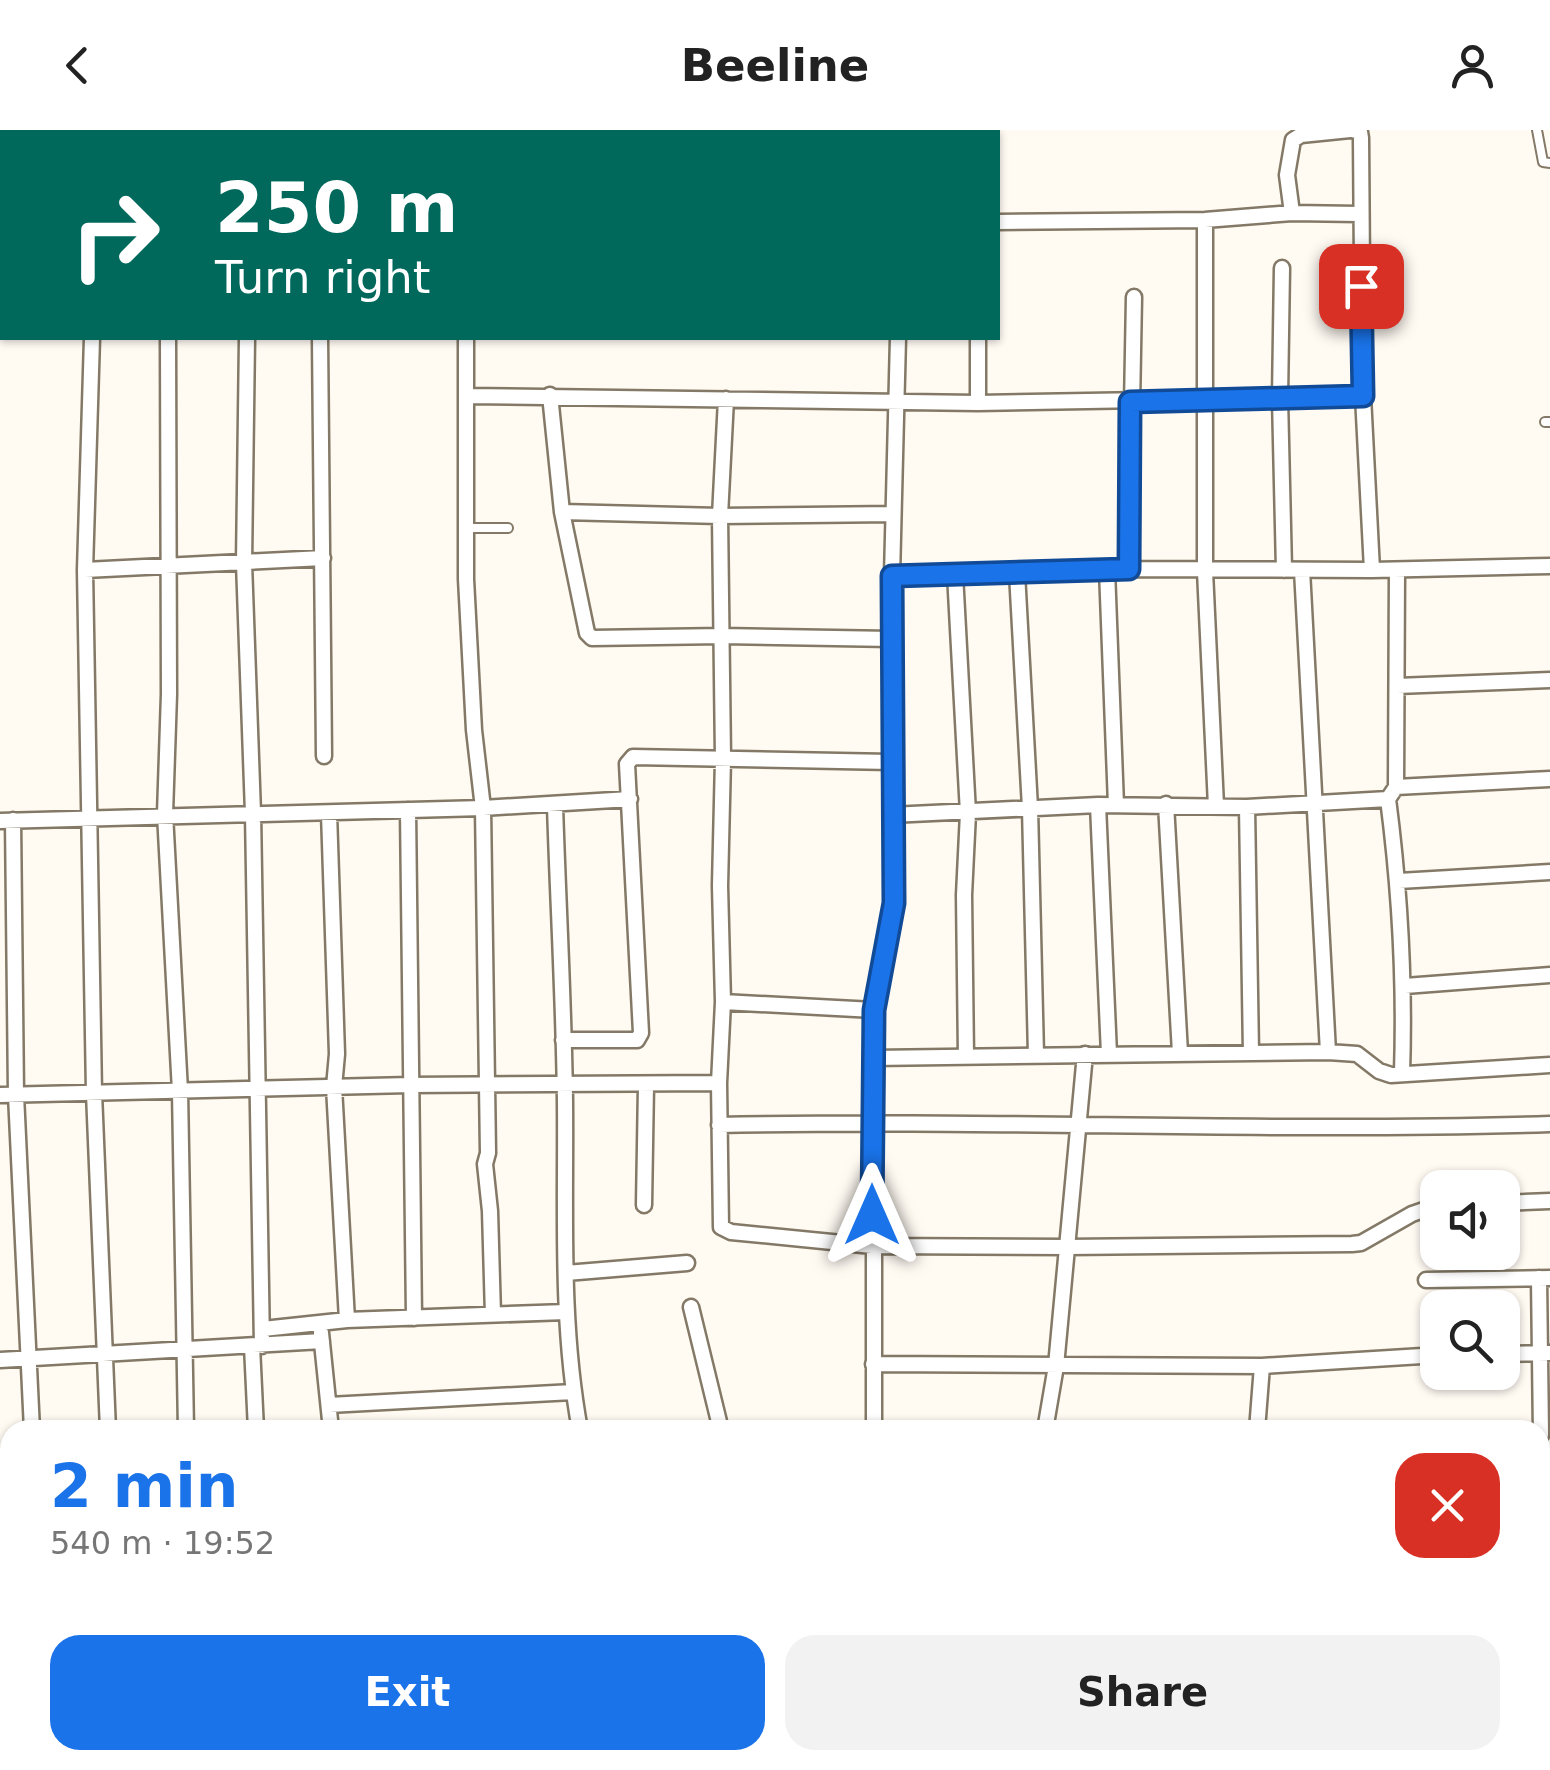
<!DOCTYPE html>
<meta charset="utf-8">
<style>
body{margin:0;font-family:"DejaVu Sans",sans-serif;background:#f2f2f2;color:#222;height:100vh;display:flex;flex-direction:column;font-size:38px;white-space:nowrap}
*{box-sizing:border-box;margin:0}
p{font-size:32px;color:#767676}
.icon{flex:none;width:55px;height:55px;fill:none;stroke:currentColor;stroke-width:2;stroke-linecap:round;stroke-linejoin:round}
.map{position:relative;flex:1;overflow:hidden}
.side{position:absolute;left:0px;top:1290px;width:1550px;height:350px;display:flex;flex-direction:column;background:#fff;border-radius:30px 30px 0 0;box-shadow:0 2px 8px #0004}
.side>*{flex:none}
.banner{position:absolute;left:0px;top:0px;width:1000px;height:210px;box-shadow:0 2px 8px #0004;background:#00695c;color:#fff;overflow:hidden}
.controls{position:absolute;left:1420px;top:1040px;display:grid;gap:20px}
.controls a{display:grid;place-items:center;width:100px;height:100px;border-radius:20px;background:#fff;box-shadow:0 2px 8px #0004;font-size:50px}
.pin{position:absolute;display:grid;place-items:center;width:85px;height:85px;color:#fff;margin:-42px;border-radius:20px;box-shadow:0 5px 15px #0006}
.me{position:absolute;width:110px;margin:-55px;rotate:0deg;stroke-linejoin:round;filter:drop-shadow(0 0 8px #0008)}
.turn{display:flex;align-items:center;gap:35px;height:210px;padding:0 50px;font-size:45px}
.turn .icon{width:130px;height:130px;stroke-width:2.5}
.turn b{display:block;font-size:70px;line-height:85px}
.round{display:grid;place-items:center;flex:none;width:105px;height:105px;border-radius:30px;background:#f2f2f2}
.headline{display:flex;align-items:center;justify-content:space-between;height:170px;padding:0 50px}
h1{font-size:60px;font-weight:700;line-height:75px;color:#1a73e8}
.cta{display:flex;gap:20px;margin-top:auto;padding:20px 50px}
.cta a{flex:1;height:115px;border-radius:30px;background:#1a73e8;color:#fff;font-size:40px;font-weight:700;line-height:115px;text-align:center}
.cta a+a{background:#f2f2f2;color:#222}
header{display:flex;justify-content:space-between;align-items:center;height:130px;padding:0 50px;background:#fff;font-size:45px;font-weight:700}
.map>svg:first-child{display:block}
</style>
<header><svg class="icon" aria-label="back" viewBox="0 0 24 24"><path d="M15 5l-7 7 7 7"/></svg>Beeline<svg class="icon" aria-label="person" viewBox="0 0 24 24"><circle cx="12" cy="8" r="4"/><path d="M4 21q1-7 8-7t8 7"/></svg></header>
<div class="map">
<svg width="1550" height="1640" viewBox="0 0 1550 1640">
<rect width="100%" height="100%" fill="#fffaf2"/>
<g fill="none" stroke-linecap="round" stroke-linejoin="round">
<g stroke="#837966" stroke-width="12">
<path id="service" d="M 1537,0 L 1543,32 L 1550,33
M 1545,292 L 1550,292
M 466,398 L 508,398"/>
</g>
<g stroke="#837966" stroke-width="19">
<path id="minor" d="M 76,0 L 76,2
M 154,0 L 154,2
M 232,0 L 233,2
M 305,0 L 305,2
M 381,0 L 382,2
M 458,0 L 458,2
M 898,0 L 898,2
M 1352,0 L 1360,2 L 1361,8 L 1363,266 L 1372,440
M 0,56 L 2,56
M 1292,83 L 1287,45 L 1293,10 L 1301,5 L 1350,0
M 0,88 L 2,151
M 1205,90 L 1205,441 L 1216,676
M 998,92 L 1205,90 L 1292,83 L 1359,84
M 1282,138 L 1280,268 L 1284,440
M 0,186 L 2,186
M 92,208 L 85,440 L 94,963 L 108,1300
M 168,208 L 169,564 L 165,684 L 180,961 L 186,1300
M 247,208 L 244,433 L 253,683 L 262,1216
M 320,208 L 324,626
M 466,208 L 466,449 L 474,600 L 483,678 L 488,1023 L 485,1034 L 490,1081 L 493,1185
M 978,208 L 978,273
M 550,265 L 562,382 L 720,386 L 893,384
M 467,266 L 978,273 L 1363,266
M 726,269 L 720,386 L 723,629 L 720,756 L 723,872 L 719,953 L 721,1097 L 731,1102 L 872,1116 L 1068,1117 L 1352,1114 L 1361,1113 L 1412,1084 L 1438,1075
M 562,382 L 587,503 L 592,508 L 722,506 L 892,509
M 1129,439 L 1134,167
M 85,440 L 323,428
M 1107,440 L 1116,675
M 1302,440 L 1328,922
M 1397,440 L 1396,657 L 1388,669 C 1400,761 1405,851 1402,943
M 1017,443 L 1030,678 L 1036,925
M 955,444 L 968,683 L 964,765 L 966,927
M 892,446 L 1129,439 L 1372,440 L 1550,436
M 1397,556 L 1550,550
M 1396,657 L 1550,649
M 1166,674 L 1180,923
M 555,675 C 558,774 564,874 565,973 C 566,1082 560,1192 580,1300
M 1098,675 L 1109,924
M 1247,677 L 1251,923
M 408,680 L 414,1188
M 329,683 L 337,924 L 334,957 L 347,1190
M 891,685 L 1098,675 L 1247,677 L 1388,669
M 13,690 L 16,965 L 32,1300
M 0,691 L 483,678 L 630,669
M 1399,751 L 1550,742
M 1405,856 L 1550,845
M 723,872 L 874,880
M 563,910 L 637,910 L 641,903 L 627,634 L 633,627 L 891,632
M 873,928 L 1328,922 L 1357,924 L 1379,941 L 1391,945 L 1550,935
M 0,965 L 410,955 L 719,953
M 719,995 C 996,989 1273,1003 1550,994
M 1502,1073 L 1550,1071
M 644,1075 L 646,955
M 566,1143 L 687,1133
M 1539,1148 L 1541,1305
M 1426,1150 L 1550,1148
M 691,1177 L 721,1300
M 263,1199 L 347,1190 L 566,1182
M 321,1203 L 331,1300
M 252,1216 L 256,1300
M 1502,1224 L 1550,1223
M 0,1230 L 322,1211
M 873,1234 L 1262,1236 L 1438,1225
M 329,1275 L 573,1262
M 874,1300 L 874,880 L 894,773 L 892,446 L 898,208
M 1045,1300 L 1056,1236 L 1085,924
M 1257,1300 L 1262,1236
M 1540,1377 L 1550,1377
M 0,1470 L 10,1469
M 1540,1588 L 1550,1586
M 44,1630 L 45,1640
M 196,1630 L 197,1640
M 342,1630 L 343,1640
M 435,1630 L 436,1640
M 529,1630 L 530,1640
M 652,1630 L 653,1640
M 843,1630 L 846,1640
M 967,1630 L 968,1640
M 1077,1630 L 1077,1640
M 1220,1630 L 1221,1640
M 1301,1630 L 1302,1640
M 1521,1630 L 1523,1640"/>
</g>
<use href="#service" stroke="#fff" stroke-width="8"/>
<use href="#minor" stroke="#fff" stroke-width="14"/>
</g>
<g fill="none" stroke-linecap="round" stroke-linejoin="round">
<g stroke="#114b97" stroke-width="25">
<path id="route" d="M 872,1085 L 874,880 L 894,773 L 892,446 L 1129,439 L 1130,272 L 1363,266 L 1361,156"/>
</g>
<use href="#route" stroke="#1a73e8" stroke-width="18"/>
</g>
</svg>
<div class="controls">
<a><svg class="icon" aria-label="sound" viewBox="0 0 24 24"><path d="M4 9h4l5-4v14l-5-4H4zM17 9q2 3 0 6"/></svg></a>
<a><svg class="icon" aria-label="search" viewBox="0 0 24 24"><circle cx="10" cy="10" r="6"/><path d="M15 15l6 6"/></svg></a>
</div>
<div class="pin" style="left:1361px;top:156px;background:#d93025"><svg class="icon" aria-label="arrive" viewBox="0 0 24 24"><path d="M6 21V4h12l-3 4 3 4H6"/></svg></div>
<svg class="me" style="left:872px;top:1085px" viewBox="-20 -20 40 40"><path d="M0-17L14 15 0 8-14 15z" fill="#1a73e8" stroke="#fff" stroke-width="4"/></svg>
<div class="banner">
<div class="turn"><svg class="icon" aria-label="right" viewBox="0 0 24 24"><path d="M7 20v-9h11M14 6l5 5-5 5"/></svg><div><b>250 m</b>Turn right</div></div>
</div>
<section class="side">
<div class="headline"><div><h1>2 min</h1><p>540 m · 19:52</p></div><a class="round" style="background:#d93025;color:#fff"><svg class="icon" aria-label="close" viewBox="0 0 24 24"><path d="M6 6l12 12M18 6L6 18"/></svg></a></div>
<div class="cta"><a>Exit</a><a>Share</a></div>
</section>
</div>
